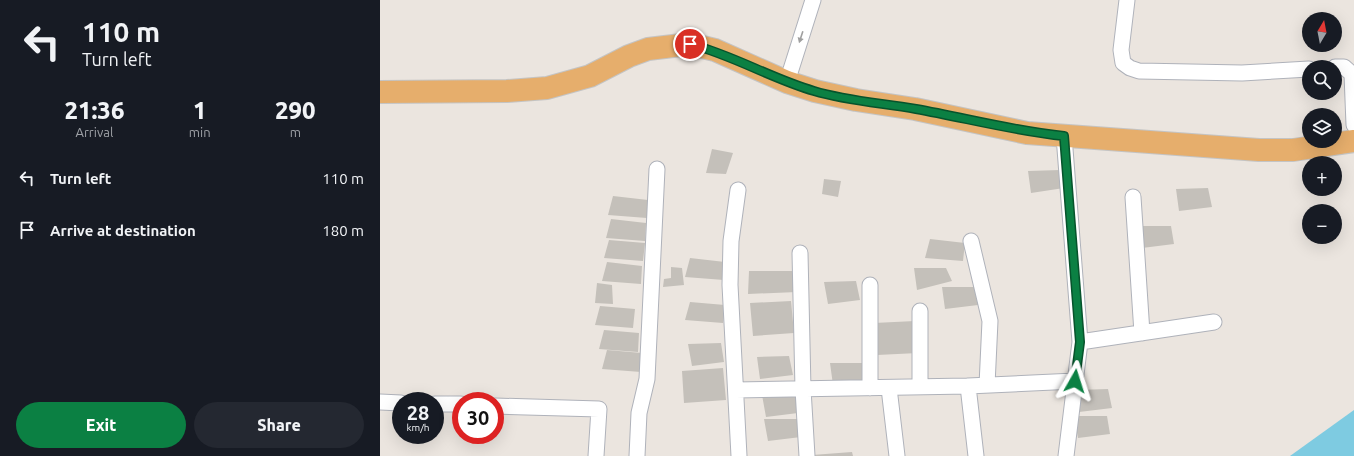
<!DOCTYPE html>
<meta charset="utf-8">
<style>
body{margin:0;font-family:Ubuntu,sans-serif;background:#242831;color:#f1f3f6;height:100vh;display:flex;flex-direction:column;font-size:15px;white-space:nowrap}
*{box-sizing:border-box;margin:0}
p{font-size:13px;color:#9ea1a6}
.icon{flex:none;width:22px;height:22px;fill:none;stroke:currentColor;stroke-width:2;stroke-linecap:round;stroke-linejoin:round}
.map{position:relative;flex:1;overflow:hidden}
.panel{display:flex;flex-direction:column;background:#171b24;width:380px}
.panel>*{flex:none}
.banner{background:#171b24;color:#f1f3f6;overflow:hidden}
.needle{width:26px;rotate:10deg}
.tools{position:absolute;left:922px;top:12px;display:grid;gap:8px}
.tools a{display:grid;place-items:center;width:40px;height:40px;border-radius:50%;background:#171b24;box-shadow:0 4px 16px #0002;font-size:20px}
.speed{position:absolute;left:12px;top:392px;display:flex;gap:8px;font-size:20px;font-weight:700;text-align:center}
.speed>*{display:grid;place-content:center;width:52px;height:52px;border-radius:50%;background:#171b24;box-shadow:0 4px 16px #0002;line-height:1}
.speed small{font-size:10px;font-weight:400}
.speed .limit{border:6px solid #d22;background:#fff;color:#111}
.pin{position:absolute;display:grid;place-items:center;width:34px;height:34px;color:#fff;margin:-17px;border:2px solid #fff;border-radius:50%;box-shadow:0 1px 4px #0007}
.me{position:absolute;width:44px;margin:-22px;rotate:6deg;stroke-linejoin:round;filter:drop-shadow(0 0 3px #0008)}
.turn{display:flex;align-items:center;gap:14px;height:84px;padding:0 16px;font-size:18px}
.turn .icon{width:52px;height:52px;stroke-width:2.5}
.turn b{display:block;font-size:28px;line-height:34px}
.eta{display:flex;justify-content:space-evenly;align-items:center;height:68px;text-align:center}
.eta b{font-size:24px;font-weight:800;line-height:28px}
.action{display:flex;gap:8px;margin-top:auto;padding:8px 16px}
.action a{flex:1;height:46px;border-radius:24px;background:#0b8043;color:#fff;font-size:16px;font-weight:800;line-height:46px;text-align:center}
.action a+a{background:#242831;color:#f1f3f6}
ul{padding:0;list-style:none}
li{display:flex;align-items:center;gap:12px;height:52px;padding:0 16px}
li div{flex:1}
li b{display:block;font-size:15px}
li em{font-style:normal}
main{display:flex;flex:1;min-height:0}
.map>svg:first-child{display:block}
</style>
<main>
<section class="panel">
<div class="banner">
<div class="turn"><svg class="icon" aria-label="left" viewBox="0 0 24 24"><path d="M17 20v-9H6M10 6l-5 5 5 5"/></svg><div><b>110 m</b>Turn left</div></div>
</div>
<div class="eta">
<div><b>21:36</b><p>Arrival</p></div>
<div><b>1</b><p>min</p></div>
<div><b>290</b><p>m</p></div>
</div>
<ul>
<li><svg class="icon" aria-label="left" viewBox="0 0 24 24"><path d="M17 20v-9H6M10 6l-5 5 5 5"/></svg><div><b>Turn left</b></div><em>110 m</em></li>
<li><svg class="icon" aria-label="arrive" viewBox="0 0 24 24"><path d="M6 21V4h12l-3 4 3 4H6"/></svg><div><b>Arrive at destination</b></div><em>180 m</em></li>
</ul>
<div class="action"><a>Exit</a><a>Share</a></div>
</section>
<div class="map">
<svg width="974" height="456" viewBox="0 0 974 456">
<rect width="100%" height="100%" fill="#ebe5df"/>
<path fill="#7ecbe1" d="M 974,410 L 974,456 L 910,456 Z"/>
<path fill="#c4c0ba" d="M 332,149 L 353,153 L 346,174 L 326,173 Z
M 680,170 L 684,188 L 651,193 L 648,171 Z
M 444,179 L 461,181 L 458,197 L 442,194 Z
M 828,188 L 832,207 L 799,211 L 796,189 Z
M 233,196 L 268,200 L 267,218 L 228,215 Z
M 231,219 L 266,223 L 265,241 L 226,238 Z
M 758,226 L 791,226 L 794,244 L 762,248 Z
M 550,239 L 585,243 L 583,261 L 545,258 Z
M 229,240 L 265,243 L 263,261 L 224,258 Z
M 310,258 L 345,262 L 344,280 L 305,277 Z
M 227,262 L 262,266 L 261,284 L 222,281 Z
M 291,267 L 302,268 L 304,285 L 283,287 L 284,279 L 291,278 Z
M 534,268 L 566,268 L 572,281 L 537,290 Z
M 369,271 L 416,271 L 417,292 L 368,294 Z
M 476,281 L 480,300 L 448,304 L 444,282 Z
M 217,283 L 232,285 L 233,304 L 215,303 Z
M 562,287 L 594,287 L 598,305 L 565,309 Z
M 411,301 L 414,333 L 373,336 L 370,303 Z
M 310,302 L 345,305 L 343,323 L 305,320 Z
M 220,306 L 255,309 L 253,328 L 215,325 Z
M 535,321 L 538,353 L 497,355 L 494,323 Z
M 224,330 L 259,333 L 258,352 L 219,349 Z
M 341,343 L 344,362 L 312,366 L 308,344 Z
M 227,350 L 262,353 L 261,372 L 222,369 Z
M 409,356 L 413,375 L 380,379 L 377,357 Z
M 450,363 L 482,363 L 486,381 L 453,385 Z
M 343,368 L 346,400 L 304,403 L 302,371 Z
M 728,389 L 732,408 L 699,412 L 696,390 Z
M 415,394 L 418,413 L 386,417 L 382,395 Z
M 694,416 L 727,416 L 730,434 L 698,438 Z
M 384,419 L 417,419 L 421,437 L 388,441 Z
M 472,452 L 473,456 L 432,456 L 432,455 Z"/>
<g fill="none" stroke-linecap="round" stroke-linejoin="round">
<g stroke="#afb2ba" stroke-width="17">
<path id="minor" d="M 747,0 L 741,50 L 743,63 L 750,68 L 759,71 L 862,73 L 929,69
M 955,67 L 964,67 L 972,74 L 974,125
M 407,82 L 433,0
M 684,136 L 700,342 L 686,456
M 358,190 L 351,241 L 350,285 L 359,456
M 753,197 L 762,333
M 591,241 L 610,321 L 607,385
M 420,253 L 423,389 L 427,456
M 700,342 L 834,322
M 588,386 L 596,456
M 540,387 L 540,311
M 490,388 L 490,285
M 509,388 L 517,456
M 356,390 L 588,386 L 695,381
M 0,402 L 21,403
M 55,404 L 81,404
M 115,406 L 219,409 L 216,456
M 257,456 L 259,413 L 267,379 L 277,169"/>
</g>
<g stroke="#c4c4c4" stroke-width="24">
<path id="trunk" d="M 0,92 L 127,91 L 167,88 L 210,76 L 249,56 L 268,49 L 310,44 L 335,50 L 407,82 L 435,91 L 476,100 L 535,109 L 647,133 L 879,150 L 913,150 L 974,141"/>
</g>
<use href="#minor" stroke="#fff" stroke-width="15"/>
<use href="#trunk" stroke="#e6ae6c" stroke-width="22"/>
</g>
<defs><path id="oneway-solid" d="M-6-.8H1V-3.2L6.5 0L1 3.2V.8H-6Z"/></defs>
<use fill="#a0a0a0" href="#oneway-solid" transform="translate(421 37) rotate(108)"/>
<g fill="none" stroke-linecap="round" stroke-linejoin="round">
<g stroke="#07532c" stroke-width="10">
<path id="route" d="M 310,44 C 353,55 392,79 434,91 C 467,101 502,103 536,109 C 586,118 634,131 684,136 L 700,342 L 695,381"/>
</g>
<use href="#route" stroke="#0b8043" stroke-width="7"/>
</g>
</svg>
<div class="tools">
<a><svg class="needle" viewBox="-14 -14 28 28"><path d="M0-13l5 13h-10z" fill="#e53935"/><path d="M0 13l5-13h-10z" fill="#9ea1a6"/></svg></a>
<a><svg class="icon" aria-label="search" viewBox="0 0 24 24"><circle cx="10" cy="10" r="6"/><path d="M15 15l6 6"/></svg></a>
<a><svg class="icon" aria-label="layers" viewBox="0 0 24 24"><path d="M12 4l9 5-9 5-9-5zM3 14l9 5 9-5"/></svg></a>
<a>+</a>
<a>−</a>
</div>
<div class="speed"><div>28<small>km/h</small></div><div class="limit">30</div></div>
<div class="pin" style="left:310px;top:44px;background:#d93025"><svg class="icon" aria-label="arrive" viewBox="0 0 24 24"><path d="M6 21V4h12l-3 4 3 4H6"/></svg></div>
<svg class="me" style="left:695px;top:381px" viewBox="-20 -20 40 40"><path d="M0-17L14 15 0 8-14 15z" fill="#0b8043" stroke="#fff" stroke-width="4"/></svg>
</div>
</main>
